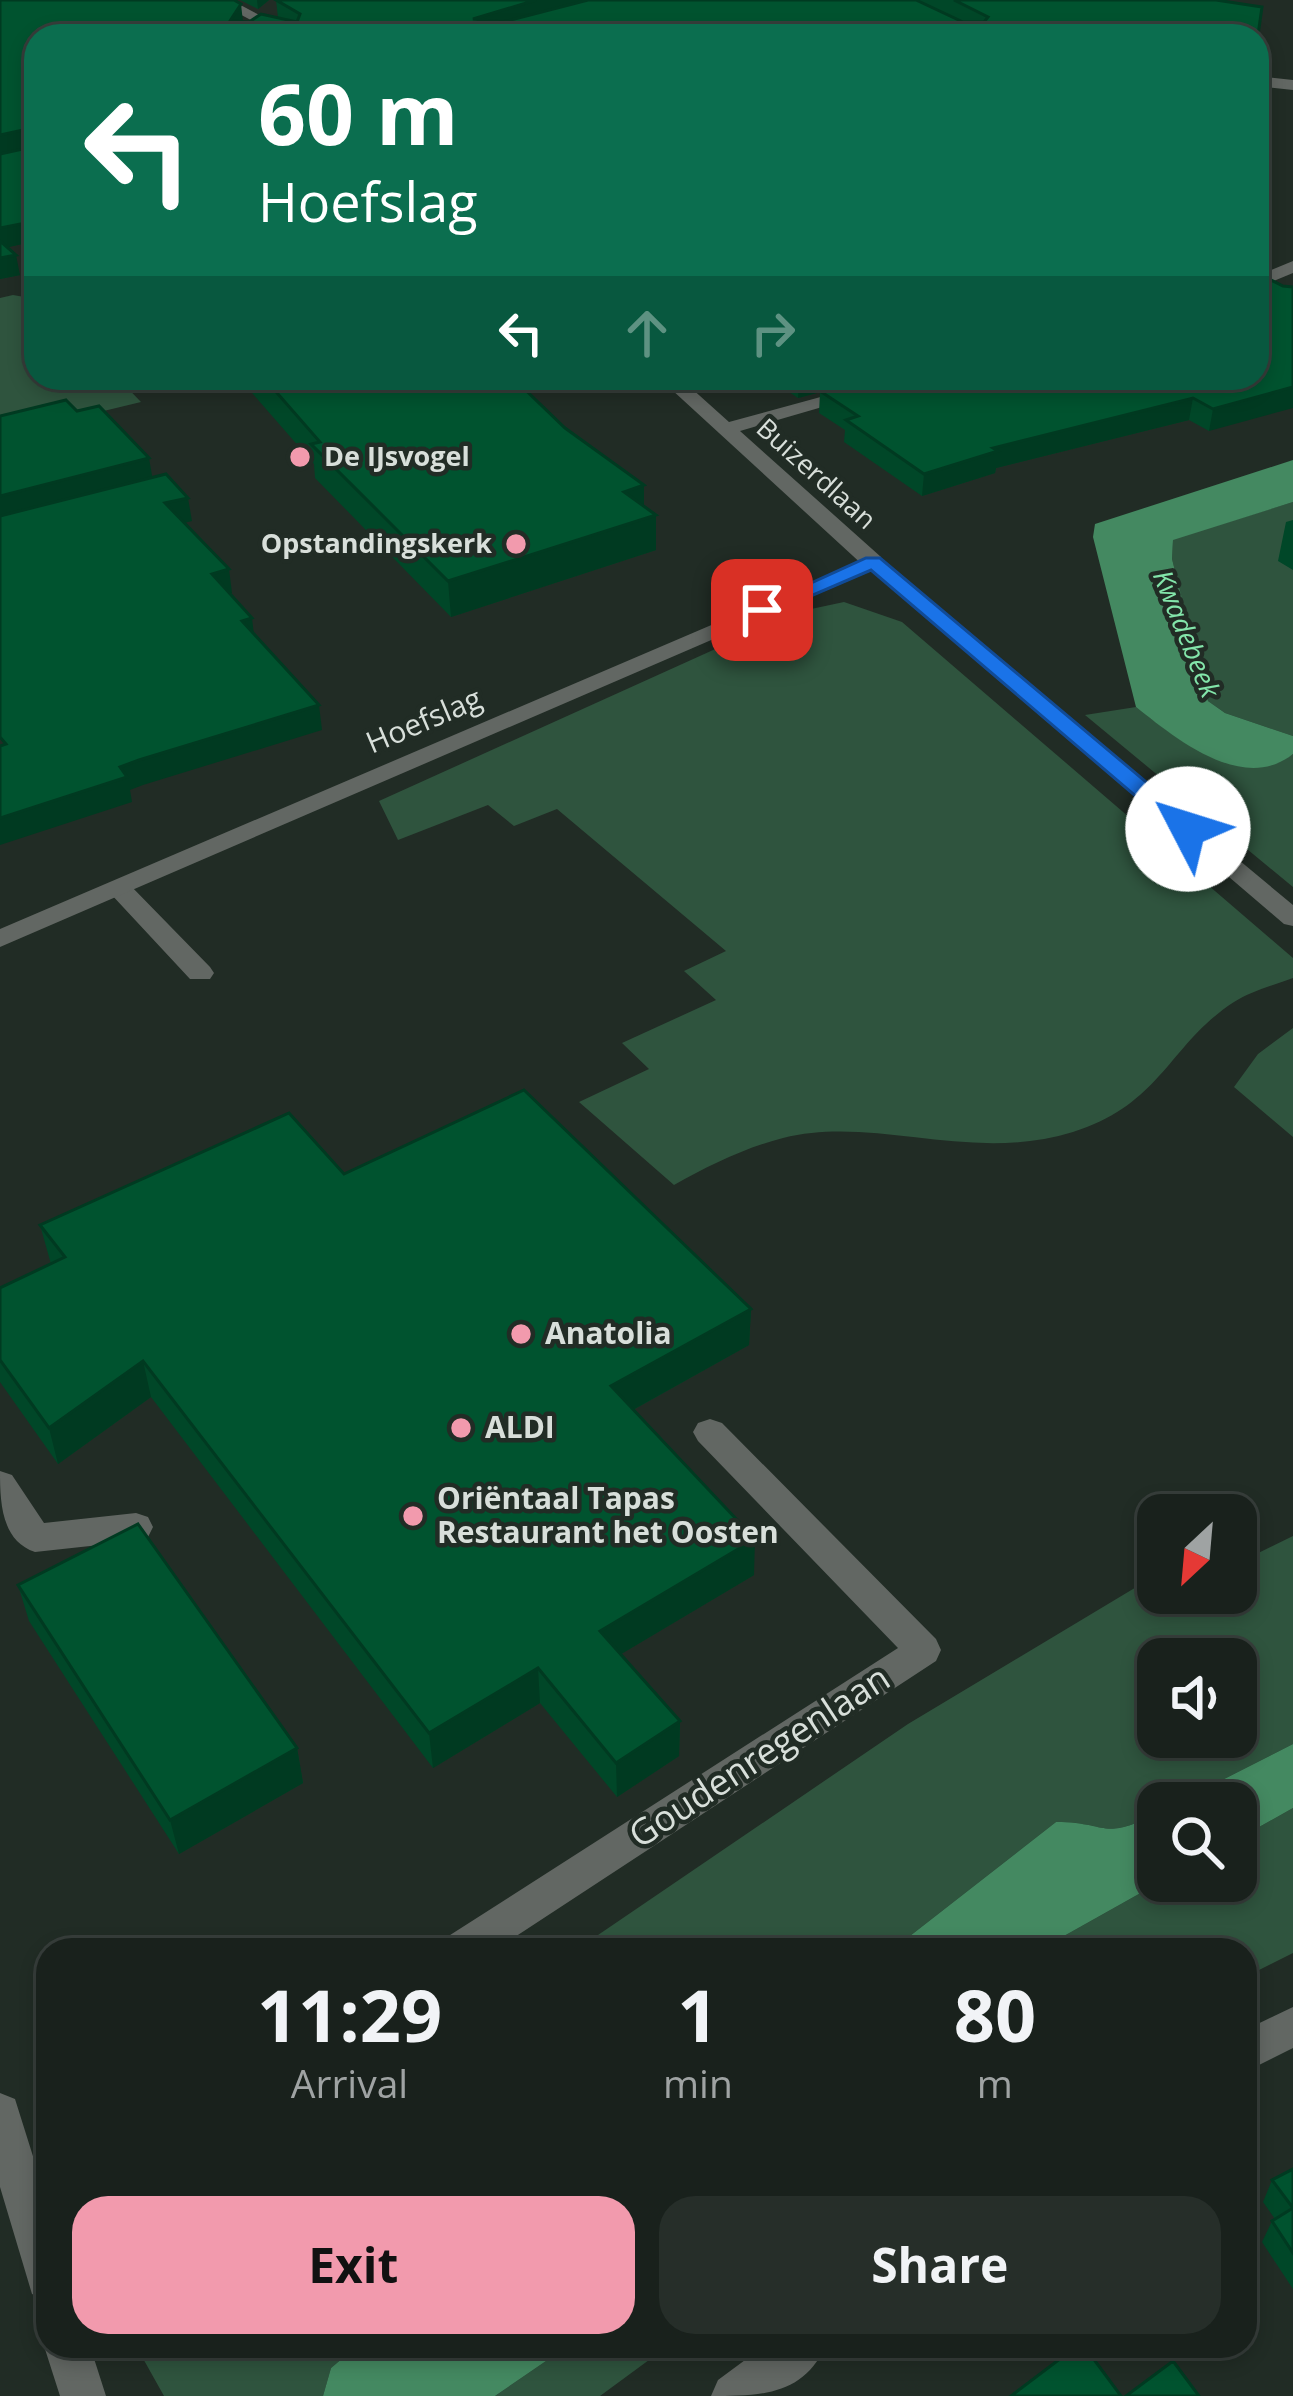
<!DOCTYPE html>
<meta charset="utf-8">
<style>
body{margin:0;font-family:"Open Sans",sans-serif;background:#262e29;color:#f1f3f6;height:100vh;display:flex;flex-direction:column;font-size:45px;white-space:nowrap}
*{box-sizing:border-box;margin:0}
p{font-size:39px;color:#9fa3a3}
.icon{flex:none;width:66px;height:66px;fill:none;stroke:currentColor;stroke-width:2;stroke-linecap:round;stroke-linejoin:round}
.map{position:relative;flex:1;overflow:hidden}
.panel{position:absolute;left:36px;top:1938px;width:1221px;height:420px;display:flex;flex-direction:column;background:#19211c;border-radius:36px;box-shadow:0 6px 18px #0003,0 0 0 3px #373e3b}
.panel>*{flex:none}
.guide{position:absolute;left:24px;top:24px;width:1245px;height:366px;border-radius:36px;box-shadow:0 6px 18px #0003,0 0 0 3px #373e3b;background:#0b6e4f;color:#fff;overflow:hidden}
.needle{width:78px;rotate:206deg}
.controls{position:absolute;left:1137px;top:1494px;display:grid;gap:24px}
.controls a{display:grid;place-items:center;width:120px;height:120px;border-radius:24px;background:#19211c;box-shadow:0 6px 18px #0003,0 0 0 3px #373e3b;font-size:60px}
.pin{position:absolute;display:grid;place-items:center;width:102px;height:102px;color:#fff;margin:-51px;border-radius:24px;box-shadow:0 6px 18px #0006}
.me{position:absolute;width:132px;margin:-66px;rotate:310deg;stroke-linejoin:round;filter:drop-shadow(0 0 9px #0008)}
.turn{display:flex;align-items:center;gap:42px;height:252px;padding:0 36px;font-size:54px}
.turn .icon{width:156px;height:156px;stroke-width:2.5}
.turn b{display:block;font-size:84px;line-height:102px}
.lanes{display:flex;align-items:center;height:114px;padding:0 36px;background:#0003;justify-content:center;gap:60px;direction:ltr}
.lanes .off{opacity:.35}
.eta{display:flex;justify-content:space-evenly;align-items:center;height:204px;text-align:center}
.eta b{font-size:72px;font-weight:700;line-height:84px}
.action{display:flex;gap:24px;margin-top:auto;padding:24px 36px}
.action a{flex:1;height:138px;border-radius:36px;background:#f29aad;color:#111;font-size:48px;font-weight:700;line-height:138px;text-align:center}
.action a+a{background:#262e29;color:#f1f3f6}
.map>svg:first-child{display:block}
</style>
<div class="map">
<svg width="1293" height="2396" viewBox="0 0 1293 2396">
<rect width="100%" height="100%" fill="#212c25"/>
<path fill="#2f543e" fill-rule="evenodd" d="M 13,295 L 36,299 L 36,378 L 118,378 L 141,402 L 0,436 L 0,298 Z
M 1293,502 L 1293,736 L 1225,713 L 1208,701 L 1172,559 L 1173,539 Z
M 844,602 L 902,622 L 1293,958 L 1293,978 C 1274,985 1251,991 1234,1002 C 1169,1044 1162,1104 1073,1132 C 969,1164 876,1115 783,1138 C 744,1148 708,1166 674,1185 L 579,1102 L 649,1069 L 622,1043 L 716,1000 L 684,971 L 726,951 L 557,809 L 514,826 L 488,805 L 398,840 L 379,801 L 797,612 Z
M 1136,707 C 1175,737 1206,764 1256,762 C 1271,762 1281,763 1293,754 L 1293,887 L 1085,715 Z
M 1293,1028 L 1293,1137 L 1234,1087 L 1258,1054 Z
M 1293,1536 L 1293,1744 L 1177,1803 L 1158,1803 L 1158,1813 C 1100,1842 1110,1822 1056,1822 L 892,1950 L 576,1950 L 908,1724 L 1158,1574 L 1158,1593 L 1236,1593 L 1236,1550 L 1244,1560 ZM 1158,1659 L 1236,1659 L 1236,1737 L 1158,1737 Z
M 1293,1808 L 1293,1953 L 1245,1977 L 1245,1950 L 1039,1950 L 1162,1881 L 1236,1881 L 1236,1840 Z
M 136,2346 L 357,2346 L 331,2368 L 323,2396 L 164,2396 Z
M 568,2346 L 668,2346 L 600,2396 L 495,2396 Z"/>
<path fill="#448961" d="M 1293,460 L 1293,502 L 1173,540 L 1172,559 L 1208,701 L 1225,713 L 1293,736 L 1293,754 C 1243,794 1175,738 1136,707 L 1093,537 L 1095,524 Z
M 1293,1744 L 1293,1808 L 1236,1840 L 1236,1803 L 1177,1803 Z
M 1158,1813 L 1158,1881 L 1162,1881 L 1039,1950 L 892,1950 L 1056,1822 C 1110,1822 1100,1842 1158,1813 Z
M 357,2346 L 568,2346 L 495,2396 L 323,2396 L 331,2368 Z"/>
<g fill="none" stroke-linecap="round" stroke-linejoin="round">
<path fill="#626763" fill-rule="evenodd" d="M 119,880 L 128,883 L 210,967 L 214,973 L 210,979 L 190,979 L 110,893 L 106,888 L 110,883 Z
M 0,1471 L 12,1475 L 44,1523 L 136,1513 L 148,1517 L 153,1527 L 148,1537 L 136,1541 L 35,1552 C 1,1541 0,1501 0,1471 Z"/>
<path fill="#626763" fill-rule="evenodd" d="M 213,0 L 231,0 L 299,36 L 281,36 Z
M 1257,76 L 1293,80 L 1293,90 L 1257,86 Z
M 1293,261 L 1293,273 L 1257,288 L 1257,276 Z
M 659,378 L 680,378 L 729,422 L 890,378 L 922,378 L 740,431 L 881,557 L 881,567 L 865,567 Z
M 710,1419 L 722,1423 L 936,1639 L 941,1650 L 936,1661 L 495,1950 L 441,1950 L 447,1937 L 898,1648 L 698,1441 L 693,1432 L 698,1423 Z
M 1293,2007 L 1293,2048 L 1245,2072 L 1245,2030 Z
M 0,2093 L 15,2099 L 48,2204 L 48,2300 L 32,2294 L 0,2187 Z
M 48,2337 L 48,2346 L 90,2346 L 106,2396 L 60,2396 L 44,2346 Z
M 764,2346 L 825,2346 C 804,2396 758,2396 711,2396 L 718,2380 Z"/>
<path fill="#626763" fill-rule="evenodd" d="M 873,556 L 1293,905 L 1293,926 L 1284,924 L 871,571 L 0,947 L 0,929 Z"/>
</g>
<path fill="#004728" d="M 0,0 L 249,22 L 278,18 L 276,0 L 1216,0 L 1257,42 L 36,36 L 36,241 L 8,247 L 20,275 L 0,279 Z
M 240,0 L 269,0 L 258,9 Z
M 239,378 L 513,378 L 565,428 L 644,485 L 644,506 L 656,515 L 656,550 L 451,617 L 315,478 L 314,464 Z
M 768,378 L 1257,378 L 1209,431 L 1189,420 L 996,468 L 995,473 L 922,496 L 844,442 L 845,430 L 819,413 L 820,392 L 798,398 Z
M 1293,520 L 1293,570 L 1278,561 L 1286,522 Z
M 344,1174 L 751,1309 L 749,1345 L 633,1410 L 754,1575 L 621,1654 L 680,1721 L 679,1756 L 617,1797 L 540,1703 L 433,1768 L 151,1397 L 58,1464 L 0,1382 L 0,1288 L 51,1264 L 40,1225 Z
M 18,1585 L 297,1748 L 303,1783 L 179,1854 L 29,1621 Z
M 1293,2169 L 1293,2289 L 1262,2242 L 1272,2221 L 1275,2219 L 1263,2202 L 1272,2180 Z"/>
<path fill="#003a21" d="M 257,0 L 269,0 L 258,9 Z
M 536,0 L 590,0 L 474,36 L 473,19 Z
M 241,4 L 243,22 L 230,21 Z
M 32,128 L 35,148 L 0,155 L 0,135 Z
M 36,221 L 36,241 L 0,249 L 0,228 Z
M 16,255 L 20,275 L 0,279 L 0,258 Z
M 799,378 L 873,378 L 798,398 Z
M 1293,387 L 1293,408 L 1209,431 L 1213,409 Z
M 1193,398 L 1189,420 L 996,468 L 995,473 L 922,496 L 924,474 L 993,448 Z
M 149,458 L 153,481 L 0,521 L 0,496 Z
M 644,485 L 644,519 L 656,515 L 656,550 L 451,617 L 448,581 L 624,492 Z
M 188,498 L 192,521 L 169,527 L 165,503 Z
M 229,569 L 232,593 L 215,598 L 212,574 Z
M 252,618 L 255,643 L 242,621 Z
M 319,705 L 322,730 L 143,785 L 130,790 L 132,802 L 0,845 L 0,818 L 120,767 Z
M 751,1309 L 749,1345 L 611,1422 L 611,1386 Z
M 143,1361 L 151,1397 L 58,1464 L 49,1428 Z
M 755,1539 L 754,1575 L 601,1666 L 600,1631 Z
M 538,1668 L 540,1703 L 433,1768 L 429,1733 Z
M 680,1721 L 679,1756 L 617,1797 L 616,1763 Z
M 297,1748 L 303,1783 L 179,1854 L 170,1820 Z"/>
<path fill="#00532f" stroke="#003a21" stroke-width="3" d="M 0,0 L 234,0 L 241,4 L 230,21 L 249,22 L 261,14 L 297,22 L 300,14 L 276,0 L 536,0 L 473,19 L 503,22 L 588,0 L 916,0 L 963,22 L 984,22 L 988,17 L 954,0 L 1216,0 L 1262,7 L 1257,42 L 1257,36 L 36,36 L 36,145 L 32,128 L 0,135 Z
M 36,146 L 36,221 L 0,228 L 0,154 Z
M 0,241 L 16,255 L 0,258 Z
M 1257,273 L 1283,286 L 1293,287 L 1293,387 L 1213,409 L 1193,398 L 993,448 L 998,451 L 924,474 L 846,420 L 858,416 L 820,391 L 866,378 L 1257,378 Z
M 264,378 L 513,378 L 565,428 L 644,485 L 624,492 L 656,515 L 448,581 L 311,444 L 320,442 Z
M 66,400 L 77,411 L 99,406 L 149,458 L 0,496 L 0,416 Z
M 166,474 L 188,498 L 165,503 L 229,569 L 212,574 L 252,618 L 242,621 L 319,705 L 139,760 L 120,767 L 127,777 L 0,818 L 0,746 L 6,744 L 0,737 L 0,516 Z
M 524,1090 L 751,1309 L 611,1386 L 755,1539 L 600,1631 L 680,1721 L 616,1763 L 538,1668 L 429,1733 L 143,1361 L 49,1428 L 0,1360 L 0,1288 L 65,1257 L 40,1225 L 289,1113 L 344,1174 Z
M 138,1524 L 297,1748 L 170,1820 L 18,1585 Z
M 1293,2169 L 1293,2253 L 1272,2221 L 1293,2208 L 1272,2180 Z
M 1077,2346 L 1084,2346 L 1121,2396 L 1011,2396 Z
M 1173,2361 L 1199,2396 L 1126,2396 Z"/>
<path fill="#1a73e8" stroke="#114b97" stroke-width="3" d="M 866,558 L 880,558 L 1196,824 L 1196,834 L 1180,834 L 871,570 L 769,614 L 752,610 Z"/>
<g fill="#f29aad" stroke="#212c25" stroke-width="4.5">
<circle cx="300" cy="457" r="12"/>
<circle cx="516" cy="544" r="12"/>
<circle cx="521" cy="1334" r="12"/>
<circle cx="461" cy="1428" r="12"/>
<circle cx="413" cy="1516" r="12"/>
</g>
<g text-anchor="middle" stroke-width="9" stroke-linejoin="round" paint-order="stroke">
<g font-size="27" font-weight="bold" fill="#d8dfda" stroke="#212c25" text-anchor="start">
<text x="324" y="466">De IJsvogel</text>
<text x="492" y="553" text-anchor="end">Opstandingskerk</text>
</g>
<g font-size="27" fill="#d8dfda" stroke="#212c25">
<text transform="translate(816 474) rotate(42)" y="9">Buizerdlaan</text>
</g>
<g font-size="27" font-style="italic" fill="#83e5aa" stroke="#212c25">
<text transform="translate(1186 634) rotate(68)" y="9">Kwadebeek</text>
</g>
<g font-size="30" fill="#d8dfda" stroke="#212c25">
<text transform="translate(424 721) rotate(-23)" y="10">Hoefslag</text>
</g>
<g font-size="30" font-weight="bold" fill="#d8dfda" stroke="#212c25" text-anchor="start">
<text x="545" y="1344">Anatolia</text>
<text x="485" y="1438">ALDI</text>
<text x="437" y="1509">Oriëntaal Tapas<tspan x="437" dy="34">Restaurant het Oosten</tspan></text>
</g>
<g font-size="36" fill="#d8dfda" stroke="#212c25">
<text transform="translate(759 1756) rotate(-33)" y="13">Goudenregenlaan</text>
</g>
</g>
</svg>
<div class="controls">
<a><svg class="needle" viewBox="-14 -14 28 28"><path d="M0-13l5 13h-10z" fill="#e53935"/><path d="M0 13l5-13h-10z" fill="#9fa3a3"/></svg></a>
<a><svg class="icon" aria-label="sound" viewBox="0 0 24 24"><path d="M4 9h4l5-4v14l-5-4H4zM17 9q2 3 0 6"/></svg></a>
<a><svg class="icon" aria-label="search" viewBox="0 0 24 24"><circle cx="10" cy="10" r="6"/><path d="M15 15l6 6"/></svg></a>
</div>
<div class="pin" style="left:762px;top:610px;background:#d93025"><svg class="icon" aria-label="arrive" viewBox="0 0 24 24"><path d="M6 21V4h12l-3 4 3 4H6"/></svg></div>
<svg class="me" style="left:1188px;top:829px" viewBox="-20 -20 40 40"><circle r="19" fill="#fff"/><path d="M0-13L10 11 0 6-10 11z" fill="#1a73e8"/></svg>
<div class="guide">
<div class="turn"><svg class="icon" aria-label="left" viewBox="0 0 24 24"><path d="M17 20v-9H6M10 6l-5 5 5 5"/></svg><div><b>60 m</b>Hoefslag</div></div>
<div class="lanes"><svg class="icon" aria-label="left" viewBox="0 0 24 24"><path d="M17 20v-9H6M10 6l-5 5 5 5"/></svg><svg class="icon off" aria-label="ahead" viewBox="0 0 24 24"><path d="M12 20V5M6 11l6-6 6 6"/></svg><svg class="icon off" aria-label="right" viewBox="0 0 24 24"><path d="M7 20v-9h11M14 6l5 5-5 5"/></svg></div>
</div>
<section class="panel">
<div class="eta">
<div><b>11:29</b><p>Arrival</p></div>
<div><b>1</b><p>min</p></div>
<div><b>80</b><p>m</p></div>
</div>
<div class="action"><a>Exit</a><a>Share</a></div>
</section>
</div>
